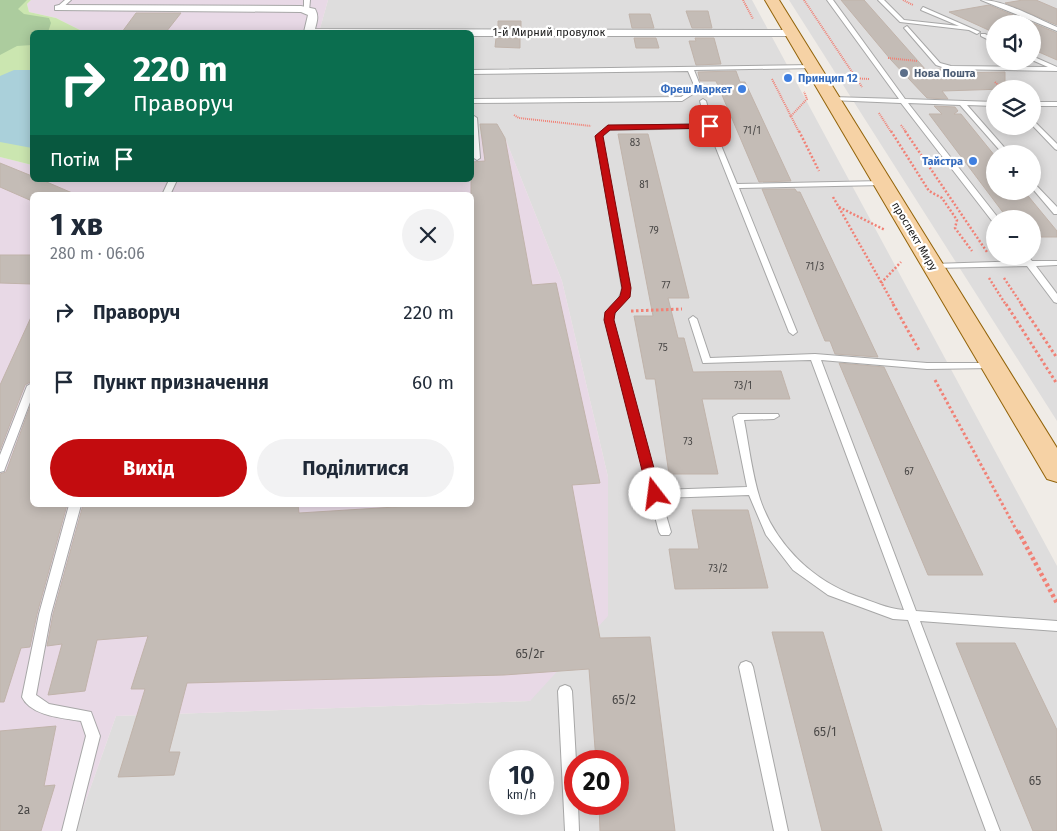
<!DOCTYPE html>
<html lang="uk">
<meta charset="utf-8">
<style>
body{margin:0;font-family:"Fira Sans",sans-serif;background:#f2f2f3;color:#1f2937;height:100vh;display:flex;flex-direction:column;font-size:19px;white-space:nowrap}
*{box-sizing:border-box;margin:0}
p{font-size:16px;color:#747a83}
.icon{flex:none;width:28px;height:28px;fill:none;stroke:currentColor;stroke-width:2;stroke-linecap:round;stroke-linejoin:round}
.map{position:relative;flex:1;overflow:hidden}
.sheet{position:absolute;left:30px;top:192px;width:444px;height:315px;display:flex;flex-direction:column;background:#fff;border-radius:8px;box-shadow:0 2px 12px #0003}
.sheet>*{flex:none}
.top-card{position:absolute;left:30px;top:30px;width:444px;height:152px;border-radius:8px;box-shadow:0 2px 12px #0003;background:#0b6e4f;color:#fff;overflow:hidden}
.tools{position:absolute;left:986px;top:15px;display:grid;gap:10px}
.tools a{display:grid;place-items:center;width:55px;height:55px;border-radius:50%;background:#fff;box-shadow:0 2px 12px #0003;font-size:25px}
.speed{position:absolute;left:489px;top:750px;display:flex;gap:10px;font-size:25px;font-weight:700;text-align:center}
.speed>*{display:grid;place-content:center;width:65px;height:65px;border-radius:50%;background:#fff;box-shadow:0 2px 12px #0003;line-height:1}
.speed small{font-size:12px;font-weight:400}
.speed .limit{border:8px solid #d22;background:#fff;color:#111}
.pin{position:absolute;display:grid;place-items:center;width:42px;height:42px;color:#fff;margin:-21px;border-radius:10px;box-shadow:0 2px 8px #0006}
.me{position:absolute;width:55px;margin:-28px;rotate:345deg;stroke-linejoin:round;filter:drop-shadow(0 0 4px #0008)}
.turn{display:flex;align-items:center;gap:18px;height:105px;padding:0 20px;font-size:22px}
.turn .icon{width:65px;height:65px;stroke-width:2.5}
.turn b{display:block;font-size:35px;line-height:42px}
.then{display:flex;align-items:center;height:48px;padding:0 20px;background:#0003;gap:10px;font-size:19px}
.round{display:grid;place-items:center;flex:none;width:52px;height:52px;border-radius:26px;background:#f2f2f3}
.headline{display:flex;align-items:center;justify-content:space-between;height:85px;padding:0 20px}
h1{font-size:30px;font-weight:700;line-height:38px}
.cta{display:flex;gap:10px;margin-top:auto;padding:10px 20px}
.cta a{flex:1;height:58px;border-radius:30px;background:#c30c0f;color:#fff;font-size:20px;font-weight:700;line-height:58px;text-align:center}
.cta a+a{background:#f2f2f3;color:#1f2937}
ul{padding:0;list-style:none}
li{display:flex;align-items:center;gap:15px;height:70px;padding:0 20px}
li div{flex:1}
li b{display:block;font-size:19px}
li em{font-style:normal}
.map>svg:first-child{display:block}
</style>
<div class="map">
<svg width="1057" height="831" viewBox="0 0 1057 831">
<rect width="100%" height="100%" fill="#f0ece7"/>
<path fill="#dedddd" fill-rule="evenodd" d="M 328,0 L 752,0 L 1057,566 L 1057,831 L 75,831 L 116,716 L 530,701 L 608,477 L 562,281 L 505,138 L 475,134 L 471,126 L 471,32 L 319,32 ZM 500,761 L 542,761 L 542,804 L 500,804 ZM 575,761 L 618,761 L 618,804 L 575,804 Z
M 789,0 L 1057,0 L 1057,421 ZM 995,24 L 1032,24 L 1032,61 L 995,61 ZM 995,89 L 1032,89 L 1032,126 L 995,126 ZM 995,154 L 1032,154 L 1032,191 L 995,191 ZM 995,219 L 1032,219 L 1032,256 L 995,256 Z"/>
<path fill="#e8d9e6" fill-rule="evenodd" d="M 31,0 L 328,0 L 319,32 L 84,32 L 56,18 L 29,12 L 27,4 Z
M 471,126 L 475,134 L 505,138 L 562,281 L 608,477 L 608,616 L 530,701 L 116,716 L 75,831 L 0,831 L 0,157 L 32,165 L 32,180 L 471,180 ZM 32,195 L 471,195 L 471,505 L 32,505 Z"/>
<path fill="#cbe6b0" d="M 0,0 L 31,0 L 27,4 L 29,12 L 56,18 L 84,32 L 32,32 L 32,165 L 0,157 Z"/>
<path fill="#accc9e" d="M 0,0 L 27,0 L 18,9 L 24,14 L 49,18 L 51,23 L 48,32 L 32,32 L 32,45 L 17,46 L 0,55 Z"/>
<path fill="#aad0da" d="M 14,70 L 32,70 L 32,148 L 0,142 L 0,76 Z"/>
<path fill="#c4bcb6" stroke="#c0b3aa" d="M 841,0 L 864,0 L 926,70 L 942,69 L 946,73 L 1005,72 L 1005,89 L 942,91 L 948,99 L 927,98 L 891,60 Z
M 1023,0 L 1036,0 L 1057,9 L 1057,25 L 1005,3 Z
M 989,5 L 1057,33 L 1057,60 L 1032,49 L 1032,24 L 995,24 L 995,33 L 949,12 Z
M 686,11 L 708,11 L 712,28 L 692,28 Z
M 136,13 L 181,13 L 166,32 L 122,32 Z
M 629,14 L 650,14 L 654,28 L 632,28 Z
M 498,21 L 521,21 L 521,28 L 498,28 Z
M 496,38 L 520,38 L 520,48 L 495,47 Z
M 634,38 L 656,38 L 659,48 L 636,48 Z
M 695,38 L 714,38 L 721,64 L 696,65 L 689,41 L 696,41 Z
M 736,71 L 740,82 L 745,82 L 791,181 L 759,182 L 716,81 L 700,81 L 698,72 Z
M 934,106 L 955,107 L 958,111 L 954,114 L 961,114 L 995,156 L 995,191 L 1024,191 L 1057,231 L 1057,237 L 1032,237 L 1032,219 L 1008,219 L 929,114 L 942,114 Z
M 480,124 L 497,124 L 505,138 L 532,285 L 556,283 L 600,483 L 572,485 L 600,638 L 650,637 L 675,831 L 600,831 L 599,804 L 618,804 L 618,761 L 596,761 L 589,669 L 504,675 L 187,683 L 169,752 L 180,752 L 174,775 L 118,777 L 145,689 L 131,689 L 148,636 L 97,640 L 85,691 L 48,695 L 62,644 L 47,646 L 53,614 L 83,505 L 298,505 L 299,513 L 427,505 L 471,505 L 471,162 L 485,161 Z
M 618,134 L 648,134 L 689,298 L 668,298 L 678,338 L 684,338 L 693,372 L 781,371 L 790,399 L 702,399 L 718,474 L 669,474 L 655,379 L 646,379 L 634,316 L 653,316 Z
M 0,163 L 32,176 L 32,180 L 42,180 L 77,195 L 32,195 L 32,201 L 0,187 Z
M 762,189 L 795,189 L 797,192 L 800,192 L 878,357 L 835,354 L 830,341 L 825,341 Z
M 0,255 L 32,255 L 32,284 L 0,283 Z
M 32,315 L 32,381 L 25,385 L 0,450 L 0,385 Z
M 839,363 L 884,367 L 983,575 L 928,575 Z
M 32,401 L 32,505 L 67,505 L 37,614 L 30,647 L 21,648 L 4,702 L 0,702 L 0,474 L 6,472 Z
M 692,510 L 748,510 L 768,588 L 675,589 L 669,549 L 699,549 Z
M 772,632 L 823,632 L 882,831 L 822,831 Z
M 956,643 L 1015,643 L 1057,730 L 1057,831 L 1033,831 Z
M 56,726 L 44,786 L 55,785 L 41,831 L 0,831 L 0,731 Z"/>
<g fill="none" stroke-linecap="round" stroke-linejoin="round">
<g stroke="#a7a7a7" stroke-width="2">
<path id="lane" d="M 65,0 L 71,0 L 61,9 L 57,9 L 57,7 Z
M 304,0 L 310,0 L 309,11 L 304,10 Z
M 827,0 L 833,0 L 905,99 L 995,102 L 995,106 L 967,105 L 1010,154 L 1003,154 L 960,105 L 908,103 L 999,219 L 995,219 L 995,221 L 992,221 L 901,103 L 830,100 L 830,98 L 832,97 L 899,99 Z
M 878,0 L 884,0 L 904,20 L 959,26 L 921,10 L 923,7 L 980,32 L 977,34 L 969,30 L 900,22 Z
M 981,0 C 1005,0 1035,18 1057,27 L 1057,31 Z
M 907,26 L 940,63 L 951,66 L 1048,67 L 1032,60 L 1032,56 L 1057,67 L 1057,71 L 948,69 L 936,65 L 905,29 L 904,28 Z
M 981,34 L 985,34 L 995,39 L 995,43 L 981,36 Z
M 813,65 L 815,66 L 815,68 L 694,70 L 700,85 L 696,92 L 682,101 L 471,103 L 471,99 L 681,97 L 691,90 L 694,85 L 688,71 L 471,74 L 471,70 Z
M 703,99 L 706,101 L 713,126 L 737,184 L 883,181 L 887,183 L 883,185 L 739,188 L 797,332 L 793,335 L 789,332 L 708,128 L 610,130 L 602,136 L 630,288 C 628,306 615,304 613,320 L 659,490 L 747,487 L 733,417 L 738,414 L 778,414 L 779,416 L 774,419 L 744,420 C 749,446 752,474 760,499 C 775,544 812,580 856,596 C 872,601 887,609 904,610 L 811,360 L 703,363 L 689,319 L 693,316 L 697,319 L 710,358 L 815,354 L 927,363 L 996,363 L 998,365 L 996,367 L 993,368 L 927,369 L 821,360 L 916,611 L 1057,621 L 1057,631 L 920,621 L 1000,831 L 986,831 L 908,620 L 893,619 L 828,595 L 793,570 L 766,535 L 749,495 L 661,498 L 671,532 L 669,535 L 661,535 L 659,532 L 605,320 C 607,302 620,305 622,288 L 596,136 L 608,126 L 706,124 L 700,101 Z
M 1032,102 L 1057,102 L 1057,106 L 1032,106 Z
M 471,114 L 477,118 L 480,158 L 477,160 L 474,158 Z
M 1032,119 L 1057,144 L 1057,150 L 1055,149 L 1032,125 Z
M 169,180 L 177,180 L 170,195 L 162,195 Z
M 1032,181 L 1057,207 L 1057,214 L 1054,214 L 1032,188 Z
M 1020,256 L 1028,256 L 1032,261 L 1057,261 L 1057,265 L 1036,266 L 1057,294 L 1057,303 L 1054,302 L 1027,266 L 933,268 L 929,266 L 933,264 L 1024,261 Z
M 32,383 L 32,397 L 5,468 L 4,471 L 0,472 L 0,455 L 27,386 Z
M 69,505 L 81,505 L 51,614 L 36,695 L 49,704 L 91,712 L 100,736 L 76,831 L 62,831 L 86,736 L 81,721 C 63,718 31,716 22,697 L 39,614 Z
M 746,661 L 751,663 L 753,667 L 788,831 L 774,831 L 739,667 L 741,663 Z
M 565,685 L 570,687 L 572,691 L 576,761 L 575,804 L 578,804 L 579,831 L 565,831 L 558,691 L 560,687 Z"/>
</g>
<g stroke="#a7a7a7" stroke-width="2">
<path id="street" d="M 59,5 L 301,6 L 315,9 C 319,16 317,21 315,29 L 792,30 L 797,33 L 792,36 L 471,36 L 471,32 L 304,32 L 308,15 L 301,12 L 55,10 L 55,6 Z"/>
</g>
<g stroke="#926309" stroke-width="2">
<path id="primary" d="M 765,0 L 779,0 L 1057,448 L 1057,482 L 1047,479 Z"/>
</g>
<path stroke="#f18176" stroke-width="2" stroke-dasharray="1 1" stroke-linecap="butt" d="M 743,0 L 753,19
M 804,0 L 862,87
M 903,0 L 913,5
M 888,58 L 917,61
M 850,78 L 869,79
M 772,79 L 799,132
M 995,82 L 1002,89
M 879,113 L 891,132
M 514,115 L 519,118 L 591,126
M 790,117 L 807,99 L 804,92
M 901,125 L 906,132"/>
<path stroke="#f18176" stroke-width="2.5" stroke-dasharray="2 2" stroke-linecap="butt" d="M 799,131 L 819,171
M 891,131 L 929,191 L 942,198 L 957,220 L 955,228 L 972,251
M 905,131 L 987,252
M 833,197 L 894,305
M 839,207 L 885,230
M 989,278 L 1006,305
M 1004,278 L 1022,305
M 881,283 L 901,262"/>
<path stroke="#f18176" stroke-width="3" stroke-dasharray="2.5 2.5" stroke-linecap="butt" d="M 893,304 L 919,350
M 1006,304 L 1057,384
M 1021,304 L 1057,358
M 631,311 L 682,309
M 935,380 L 1018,533"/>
<path stroke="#f18176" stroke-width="4.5" stroke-dasharray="3 3" stroke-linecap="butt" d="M 1018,531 L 1057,603"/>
<use href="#lane" fill="#fff" fill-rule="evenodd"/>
<use href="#street" fill="#fff" fill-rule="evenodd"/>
<use href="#primary" fill="#f6d2a5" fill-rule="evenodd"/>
</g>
<path fill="#c30c0f" stroke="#7f080a" d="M 710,124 L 713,124 L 713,128 L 610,130 L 603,136 L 631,288 L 630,297 L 615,313 L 614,320 L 661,494 L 659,497 L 650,497 L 648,494 L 604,320 L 605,312 L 620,296 L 622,288 L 595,136 L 608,125 Z"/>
<circle fill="#5c6f8a" stroke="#fff" stroke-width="2" cx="904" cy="73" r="5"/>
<g fill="#3f7fe0" stroke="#fff" stroke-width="2">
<circle cx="788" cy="78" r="5"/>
<circle cx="742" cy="89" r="5"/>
<circle cx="973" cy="161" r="5"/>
</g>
<g text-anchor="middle" stroke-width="4.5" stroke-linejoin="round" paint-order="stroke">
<g font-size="10" fill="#494746">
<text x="752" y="134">71/1</text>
<text x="635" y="146">83</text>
<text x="644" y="188">81</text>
<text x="654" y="234">79</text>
<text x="815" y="270">71/3</text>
<text x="666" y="289">77</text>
<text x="663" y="351">75</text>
<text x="743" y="389">73/1</text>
<text x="688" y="445">73</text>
<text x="909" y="475">67</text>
<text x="718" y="572">73/2</text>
</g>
<g font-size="11" fill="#202020" stroke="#fff">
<text x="549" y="36">1-й Мирний провулок</text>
<text transform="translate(915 236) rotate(59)" y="4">проспект Миру</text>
</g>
<g font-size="11" font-weight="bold" fill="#4e5e75" stroke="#fff" text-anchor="start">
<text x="914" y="77">Нова Пошта</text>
</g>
<g font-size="11" font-weight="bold" fill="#366cbe" stroke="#fff" text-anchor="end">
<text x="798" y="82" text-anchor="start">Принцип 12</text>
<text x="732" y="93">Фреш Маркет</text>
<text x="963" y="165">Тайстра</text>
</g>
<g font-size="12" fill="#494746">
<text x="530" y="658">65/2г</text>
<text x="624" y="704">65/2</text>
<text x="825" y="736">65/1</text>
<text x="1035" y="785">65</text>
<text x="24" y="814">2а</text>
</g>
</g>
</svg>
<div class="tools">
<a><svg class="icon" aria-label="sound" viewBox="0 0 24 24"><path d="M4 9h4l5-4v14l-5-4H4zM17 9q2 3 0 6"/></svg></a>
<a><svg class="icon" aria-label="layers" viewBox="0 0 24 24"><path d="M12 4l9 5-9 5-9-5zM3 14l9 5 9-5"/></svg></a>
<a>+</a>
<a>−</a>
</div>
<div class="speed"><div>10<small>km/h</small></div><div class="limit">20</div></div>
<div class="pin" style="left:710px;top:126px;background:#d93025"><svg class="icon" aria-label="arrive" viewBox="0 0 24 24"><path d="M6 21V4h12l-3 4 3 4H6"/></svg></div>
<svg class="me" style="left:655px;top:494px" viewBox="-20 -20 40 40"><circle r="19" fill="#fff"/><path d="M0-13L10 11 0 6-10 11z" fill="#c30c0f"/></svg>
<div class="top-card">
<div class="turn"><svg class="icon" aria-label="right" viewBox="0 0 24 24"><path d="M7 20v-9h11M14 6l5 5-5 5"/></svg><div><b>220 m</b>Праворуч</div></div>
<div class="then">Потім<svg class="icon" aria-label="arrive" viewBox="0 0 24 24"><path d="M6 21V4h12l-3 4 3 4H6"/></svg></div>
</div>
<section class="sheet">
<div class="headline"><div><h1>1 хв</h1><p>280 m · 06:06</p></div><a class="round"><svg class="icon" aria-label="close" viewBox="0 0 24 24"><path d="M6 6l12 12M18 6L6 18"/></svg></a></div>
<ul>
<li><svg class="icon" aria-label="right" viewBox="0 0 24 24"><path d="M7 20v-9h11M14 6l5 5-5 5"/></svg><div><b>Праворуч</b></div><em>220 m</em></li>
<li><svg class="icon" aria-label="arrive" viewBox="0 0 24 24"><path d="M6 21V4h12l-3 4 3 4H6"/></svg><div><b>Пункт призначення</b></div><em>60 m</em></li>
</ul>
<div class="cta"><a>Вихід</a><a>Поділитися</a></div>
</section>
</div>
